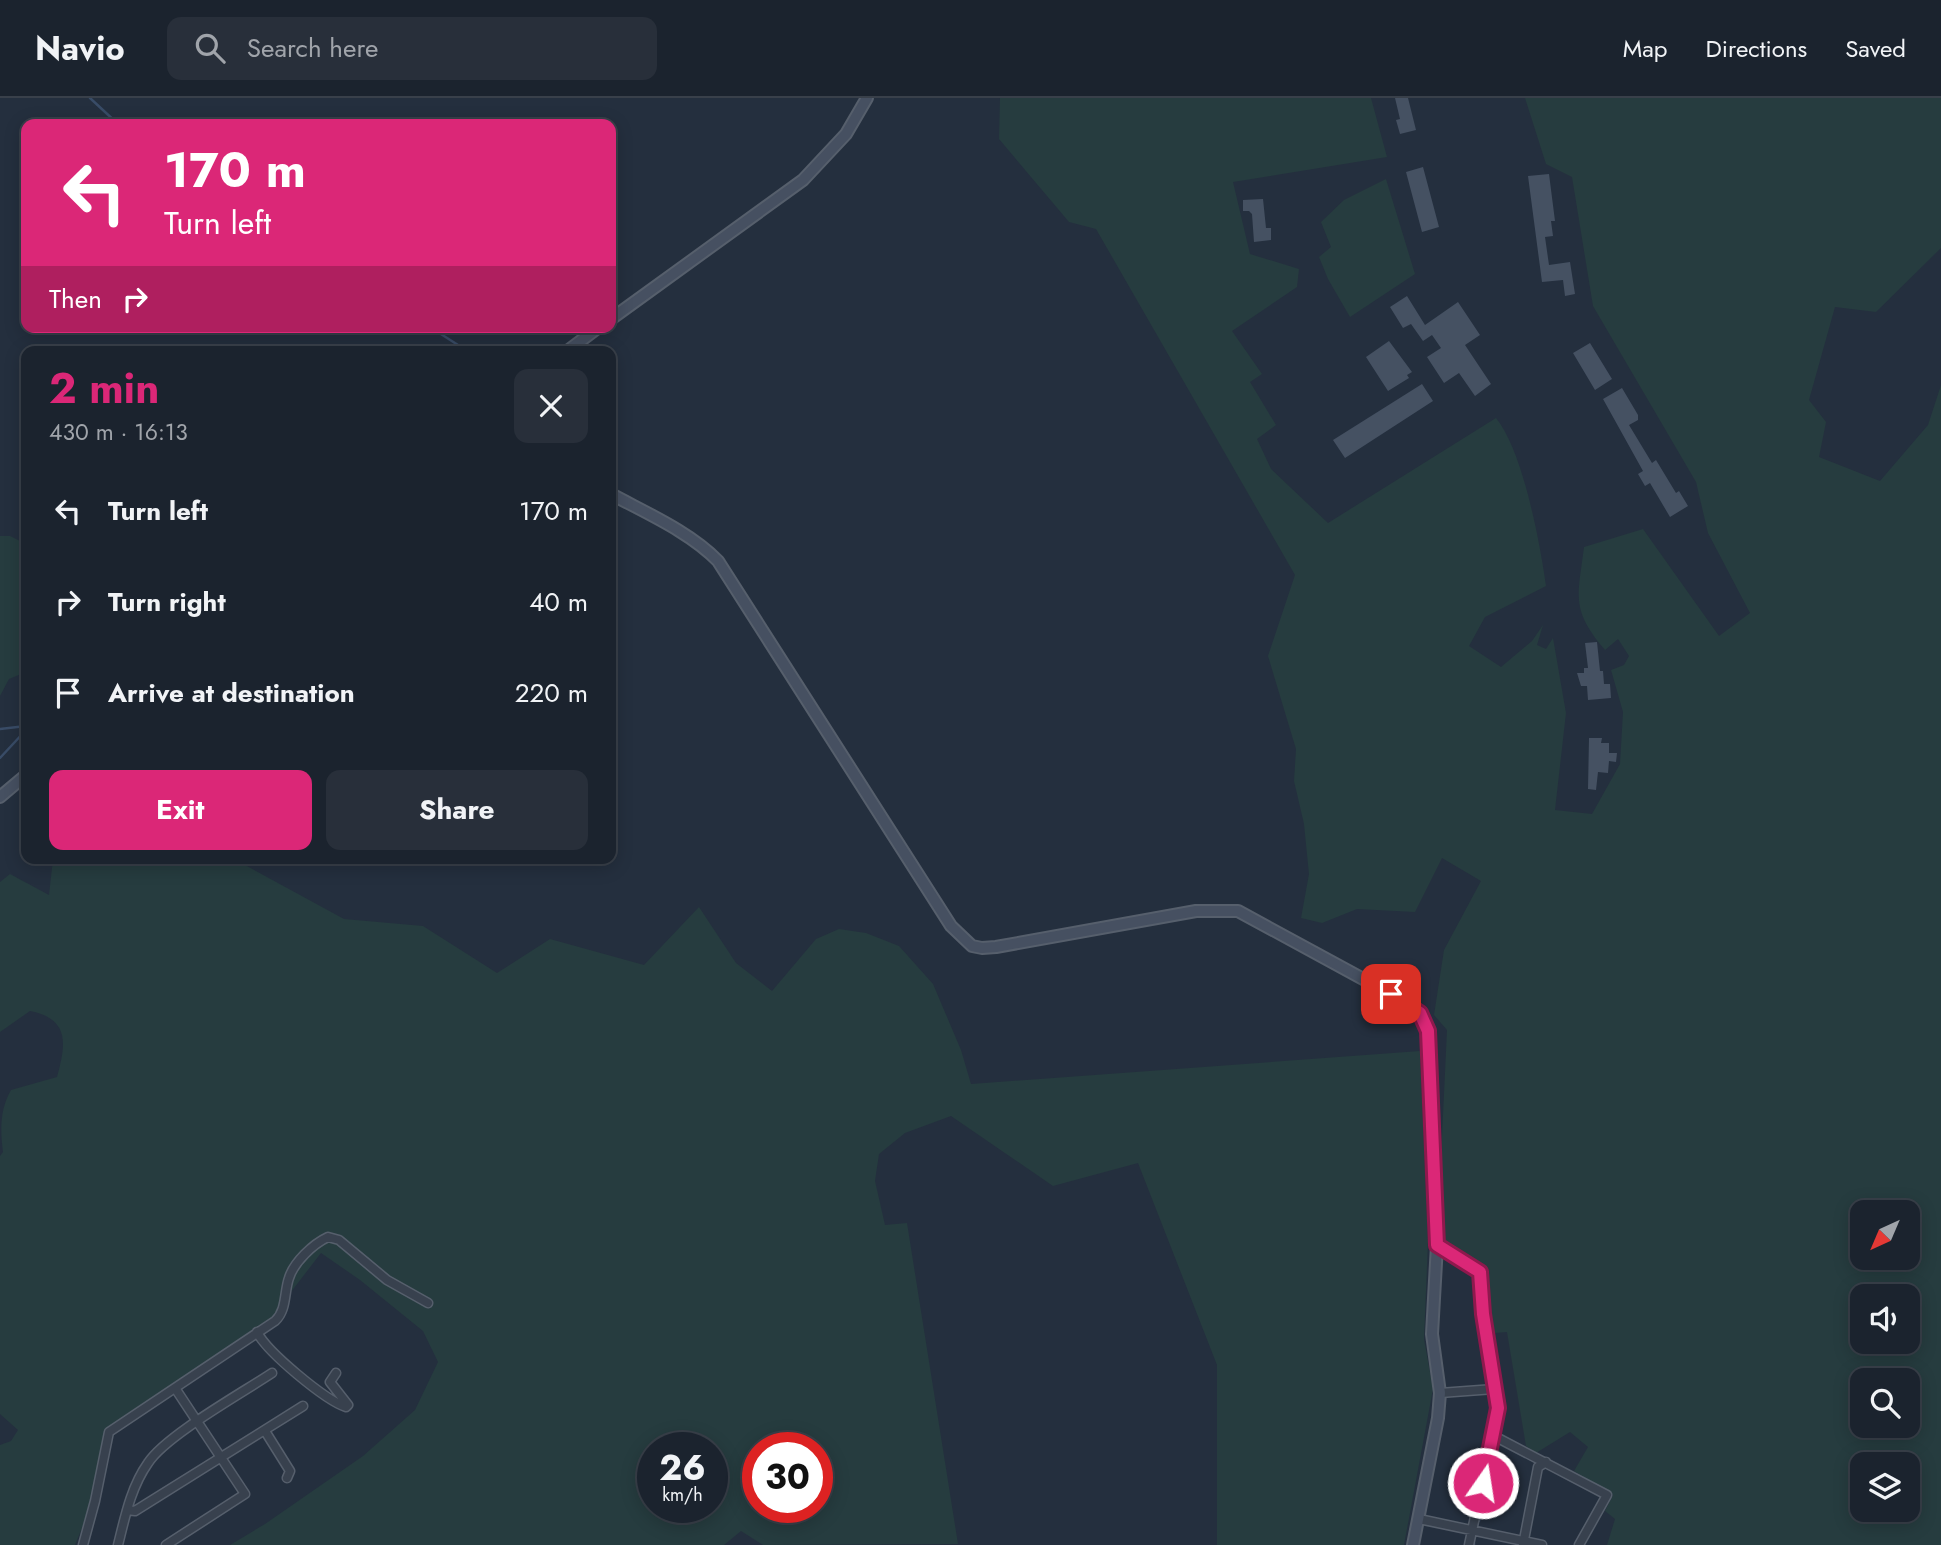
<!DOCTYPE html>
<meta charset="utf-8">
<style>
body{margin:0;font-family:Jost,sans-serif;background:#282f3a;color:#f1f3f6;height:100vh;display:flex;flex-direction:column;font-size:26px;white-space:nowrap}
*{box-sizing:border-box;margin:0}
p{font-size:23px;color:#a0a4aa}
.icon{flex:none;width:38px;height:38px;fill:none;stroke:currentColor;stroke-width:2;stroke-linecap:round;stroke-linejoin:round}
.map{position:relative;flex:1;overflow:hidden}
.sheet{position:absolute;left:21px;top:248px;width:595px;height:518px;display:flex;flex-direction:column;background:#1b232e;border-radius:14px;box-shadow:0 4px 18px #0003,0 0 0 2px #39404a}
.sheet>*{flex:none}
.guide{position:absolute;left:21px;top:21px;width:595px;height:214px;border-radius:14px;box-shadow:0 4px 18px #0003,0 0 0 2px #39404a;background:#db2777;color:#fff;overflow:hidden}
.needle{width:46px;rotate:224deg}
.buttons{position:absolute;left:1850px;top:1102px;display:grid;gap:14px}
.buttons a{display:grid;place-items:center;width:70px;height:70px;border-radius:14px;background:#1b232e;box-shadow:0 4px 18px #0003,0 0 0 2px #39404a;font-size:35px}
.speed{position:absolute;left:637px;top:1334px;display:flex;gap:14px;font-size:35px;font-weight:700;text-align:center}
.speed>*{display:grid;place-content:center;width:91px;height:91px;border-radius:50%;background:#1b232e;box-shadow:0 4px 18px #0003,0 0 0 2px #39404a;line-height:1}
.speed small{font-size:18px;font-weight:400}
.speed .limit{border:10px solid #d22;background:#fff;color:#111}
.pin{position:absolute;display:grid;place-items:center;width:60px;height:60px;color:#fff;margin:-30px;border-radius:14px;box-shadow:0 4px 10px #0006}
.me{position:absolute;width:77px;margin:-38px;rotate:13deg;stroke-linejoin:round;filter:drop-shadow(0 0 5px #0008)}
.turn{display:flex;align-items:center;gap:24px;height:147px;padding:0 28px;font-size:32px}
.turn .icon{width:91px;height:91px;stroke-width:2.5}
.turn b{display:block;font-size:49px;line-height:60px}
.then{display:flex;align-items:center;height:66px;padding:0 28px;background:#0003;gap:14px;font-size:26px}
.round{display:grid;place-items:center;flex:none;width:74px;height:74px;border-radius:14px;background:#282f3a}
.summary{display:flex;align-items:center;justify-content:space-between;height:119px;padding:0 28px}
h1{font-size:42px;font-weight:700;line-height:52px;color:#db2777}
.primary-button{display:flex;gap:14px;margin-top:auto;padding:14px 28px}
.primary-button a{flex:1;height:80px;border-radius:14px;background:#db2777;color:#fff;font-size:28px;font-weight:700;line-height:80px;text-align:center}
.primary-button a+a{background:#282f3a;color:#f1f3f6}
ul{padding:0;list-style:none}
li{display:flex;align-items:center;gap:21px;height:91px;padding:0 28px}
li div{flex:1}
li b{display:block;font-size:26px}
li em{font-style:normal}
header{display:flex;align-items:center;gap:42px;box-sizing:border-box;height:98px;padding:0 35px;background:#1b232e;border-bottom:2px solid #39404a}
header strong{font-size:33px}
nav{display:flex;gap:38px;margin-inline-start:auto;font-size:24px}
.search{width:490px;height:63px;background:#282f3a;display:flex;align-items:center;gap:18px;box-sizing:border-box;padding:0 24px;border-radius:14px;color:#a0a4aa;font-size:26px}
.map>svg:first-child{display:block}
</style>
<header>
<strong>Navio</strong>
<div class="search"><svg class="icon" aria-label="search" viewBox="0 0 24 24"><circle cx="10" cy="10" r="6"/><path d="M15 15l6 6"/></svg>Search here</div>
<nav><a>Map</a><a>Directions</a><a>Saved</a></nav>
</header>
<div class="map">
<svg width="1941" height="1447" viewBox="0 0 1941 1447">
<rect width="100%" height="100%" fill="#242f3e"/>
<path fill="#263c3f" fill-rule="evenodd" d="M 1000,0 L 1371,0 L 1387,59 L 1233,84 L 1250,156 L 1299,171 L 1297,189 L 1232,233 L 1262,276 L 1250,284 L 1276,327 L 1257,341 L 1271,371 L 1328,425 L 1496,320 C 1523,353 1540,445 1546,488 L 1485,519 L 1469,548 L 1501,569 L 1532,543 L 1543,527 L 1537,547 L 1546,551 L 1553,540 L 1566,615 L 1555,712 L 1592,716 L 1620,666 L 1623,614 L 1611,572 L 1624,567 L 1629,558 L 1618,541 L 1605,552 C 1570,511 1578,498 1584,449 L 1643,431 L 1719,538 L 1750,515 L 1708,435 L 1696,384 L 1593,208 L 1572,79 L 1546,66 L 1525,0 L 1941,0 L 1941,150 L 1876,214 L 1835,209 L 1809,302 L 1826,324 L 1819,359 L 1880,383 L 1928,327 L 1941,287 L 1941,1447 L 1607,1447 L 1615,1421 L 1605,1413 L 1613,1397 L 1574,1373 L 1588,1349 L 1570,1334 L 1536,1355 L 1526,1348 L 1507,1234 L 1495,1235 L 1482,1166 L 1445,1146 L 1443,1082 L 1440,1081 L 1447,932 L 1434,917 L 1444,852 L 1481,783 L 1442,760 L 1415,814 L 1357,811 L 1322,825 L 1301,820 L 1309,776 L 1304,726 L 1294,683 L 1296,651 L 1268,558 L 1295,477 L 1096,131 L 1069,124 L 999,41 ZM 1862,1115 L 1908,1115 L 1908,1160 L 1862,1160 ZM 1862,1199 L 1908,1199 L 1908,1244 L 1862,1244 ZM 1862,1283 L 1908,1283 L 1908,1328 L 1862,1328 ZM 1862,1367 L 1908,1367 L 1908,1412 L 1862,1412 Z
M 1386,81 L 1415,176 L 1350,219 L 1328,181 L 1319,159 L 1331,149 L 1321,124 L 1344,102 Z
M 0,438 L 10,438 L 26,446 L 26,574 L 9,581 L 0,598 Z
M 53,761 L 234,761 L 344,821 L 423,828 L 497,875 L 550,841 L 644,867 L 699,809 L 736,865 L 772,893 L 816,841 L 839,831 L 866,835 L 899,848 L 933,886 L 961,952 L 971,986 L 1420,953 L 1428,1144 L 1424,1241 L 1433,1291 L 1404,1447 L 1217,1447 L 1217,1267 L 1138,1065 L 1053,1088 L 951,1018 L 905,1035 L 879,1056 L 875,1083 L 885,1127 L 907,1125 L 958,1446 L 763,1447 L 741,1433 L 724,1447 L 230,1447 L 265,1426 L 363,1358 L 415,1312 L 438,1264 L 423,1233 L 360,1182 L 321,1155 L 271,1220 L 111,1330 L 89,1413 L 75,1447 L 0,1447 L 0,1347 L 11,1343 L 18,1332 L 0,1316 L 0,1058 L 3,1054 C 0,1032 0,1011 11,992 L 57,979 C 66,946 70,921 30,913 L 0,934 L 0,784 L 10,776 L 49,797 ZM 653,1349 L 712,1349 L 712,1409 L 653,1409 ZM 758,1349 L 817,1349 L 817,1409 L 758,1409 Z"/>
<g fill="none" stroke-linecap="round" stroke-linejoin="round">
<path stroke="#394c67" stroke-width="2.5" d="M 90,0 L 118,26
M 430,229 L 458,247
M 0,631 L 26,628
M 0,660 L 26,632
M 1479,1423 L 1494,1351
M 1474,1447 L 1474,1445"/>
</g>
<path fill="#455162" d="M 1395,0 L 1408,0 L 1416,32 L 1400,36 L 1396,22 L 1400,21 Z
M 1423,69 L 1439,129 L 1422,134 L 1406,74 Z
M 1549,76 L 1555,123 L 1551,123 L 1553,138 L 1545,139 L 1549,167 L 1570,164 L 1575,196 L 1565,198 L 1563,182 L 1542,184 L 1528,78 Z
M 1263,101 L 1266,130 L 1271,130 L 1271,142 L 1254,144 L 1252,116 L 1249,113 L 1243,113 L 1243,102 Z
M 1407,198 L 1425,227 L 1458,204 L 1480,237 L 1465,247 L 1491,286 L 1475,298 L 1459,275 L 1444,285 L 1427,259 L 1441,250 L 1432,237 L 1423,243 L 1411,226 L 1403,230 L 1390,209 Z
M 1389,243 L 1412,274 L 1407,277 L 1409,280 L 1388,293 L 1366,259 Z
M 1590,245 L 1612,281 L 1595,292 L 1573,255 Z
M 1422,286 L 1433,303 L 1345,360 L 1333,342 Z
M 1622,290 L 1638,317 L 1638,322 L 1629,327 L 1652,365 L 1656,362 L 1676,395 L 1679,393 L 1688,408 L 1670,419 L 1650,385 L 1645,388 L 1638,376 L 1643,373 L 1603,301 Z
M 1597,544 L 1600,573 L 1603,573 L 1604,586 L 1610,586 L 1611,600 L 1588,602 L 1587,588 L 1581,588 L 1577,575 L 1584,575 L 1584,570 L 1588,570 L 1585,545 Z
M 1589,640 L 1602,640 L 1601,645 L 1609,645 L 1609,655 L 1617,655 L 1616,664 L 1609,663 L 1608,675 L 1598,674 L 1596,692 L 1588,691 Z"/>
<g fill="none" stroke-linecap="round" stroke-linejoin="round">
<g stroke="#565f6c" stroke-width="11">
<path id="street" d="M 1437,1147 L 1480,1174 L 1498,1310 L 1469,1447
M 257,1234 C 267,1254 325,1302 346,1309 L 348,1307 L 330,1284 L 336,1275
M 1440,1295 L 1494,1291
M 265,1333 L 290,1373 L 287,1380
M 1494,1338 L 1607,1397 L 1579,1447
M 127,1412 L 135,1413 L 303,1308
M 1419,1421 L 1542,1447
M 83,1447 L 95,1403 L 109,1334 L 275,1223 C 287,1212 284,1194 289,1180 C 294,1164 313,1146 328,1139 L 339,1142 L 387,1182 L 428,1205
M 118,1447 C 125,1419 131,1389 148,1365 C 165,1338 242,1295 272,1275
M 166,1447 L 245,1396 L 175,1290
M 1523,1447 L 1538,1369 L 1546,1364"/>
</g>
<g stroke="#565f6c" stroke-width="14">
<path id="secondary" d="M 611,221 L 803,82 L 846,36 L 867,0
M 566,254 L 599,229
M 611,396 C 646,415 690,434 718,463 L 951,828 L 972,848 L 982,850 L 996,849 L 1196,813 L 1238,813 L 1411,907 C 1424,919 1428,929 1429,948 L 1437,1147 L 1432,1236 L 1440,1295 L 1438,1320 L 1413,1447
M 0,699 L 26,677"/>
</g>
<use href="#street" stroke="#38414e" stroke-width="8"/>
<use href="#secondary" stroke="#465061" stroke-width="10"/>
</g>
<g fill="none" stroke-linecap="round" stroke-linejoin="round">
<g stroke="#8e194d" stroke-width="18">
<path id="route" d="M 1391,896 L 1420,915 L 1428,933 L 1437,1147 L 1480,1174 L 1483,1216 L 1498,1310 L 1483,1385"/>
</g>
<use href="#route" stroke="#db2777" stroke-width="12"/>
</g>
</svg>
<div class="buttons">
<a><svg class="needle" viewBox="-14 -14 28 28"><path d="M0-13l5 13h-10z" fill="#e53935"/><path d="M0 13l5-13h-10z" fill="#a0a4aa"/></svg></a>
<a><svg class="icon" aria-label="sound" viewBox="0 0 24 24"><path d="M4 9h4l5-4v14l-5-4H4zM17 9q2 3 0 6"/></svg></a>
<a><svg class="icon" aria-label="search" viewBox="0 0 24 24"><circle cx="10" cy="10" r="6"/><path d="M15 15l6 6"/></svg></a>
<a><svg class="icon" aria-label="layers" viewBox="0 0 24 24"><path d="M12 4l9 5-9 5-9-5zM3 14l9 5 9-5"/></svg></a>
</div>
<div class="speed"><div>26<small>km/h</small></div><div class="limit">30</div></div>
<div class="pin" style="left:1391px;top:896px;background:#d93025"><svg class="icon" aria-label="arrive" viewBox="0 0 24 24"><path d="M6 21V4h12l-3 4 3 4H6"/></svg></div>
<svg class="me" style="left:1483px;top:1385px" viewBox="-20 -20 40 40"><circle r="17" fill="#db2777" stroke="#fff" stroke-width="3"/><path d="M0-11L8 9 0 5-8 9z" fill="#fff"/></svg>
<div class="guide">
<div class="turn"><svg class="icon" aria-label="left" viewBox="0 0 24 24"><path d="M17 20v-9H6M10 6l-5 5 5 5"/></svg><div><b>170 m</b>Turn left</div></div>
<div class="then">Then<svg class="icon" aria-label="right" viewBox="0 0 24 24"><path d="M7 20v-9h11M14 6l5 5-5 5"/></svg></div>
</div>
<section class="sheet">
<div class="summary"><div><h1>2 min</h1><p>430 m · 16:13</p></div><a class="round"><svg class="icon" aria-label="close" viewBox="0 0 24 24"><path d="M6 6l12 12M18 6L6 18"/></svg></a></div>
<ul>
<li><svg class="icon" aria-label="left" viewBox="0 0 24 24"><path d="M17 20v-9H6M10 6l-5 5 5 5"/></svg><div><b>Turn left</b></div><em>170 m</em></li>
<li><svg class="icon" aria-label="right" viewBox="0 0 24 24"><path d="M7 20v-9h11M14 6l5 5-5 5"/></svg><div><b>Turn right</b></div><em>40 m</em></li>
<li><svg class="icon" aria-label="arrive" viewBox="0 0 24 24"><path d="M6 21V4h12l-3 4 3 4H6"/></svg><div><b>Arrive at destination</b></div><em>220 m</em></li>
</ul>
<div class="primary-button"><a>Exit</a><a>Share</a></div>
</section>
</div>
